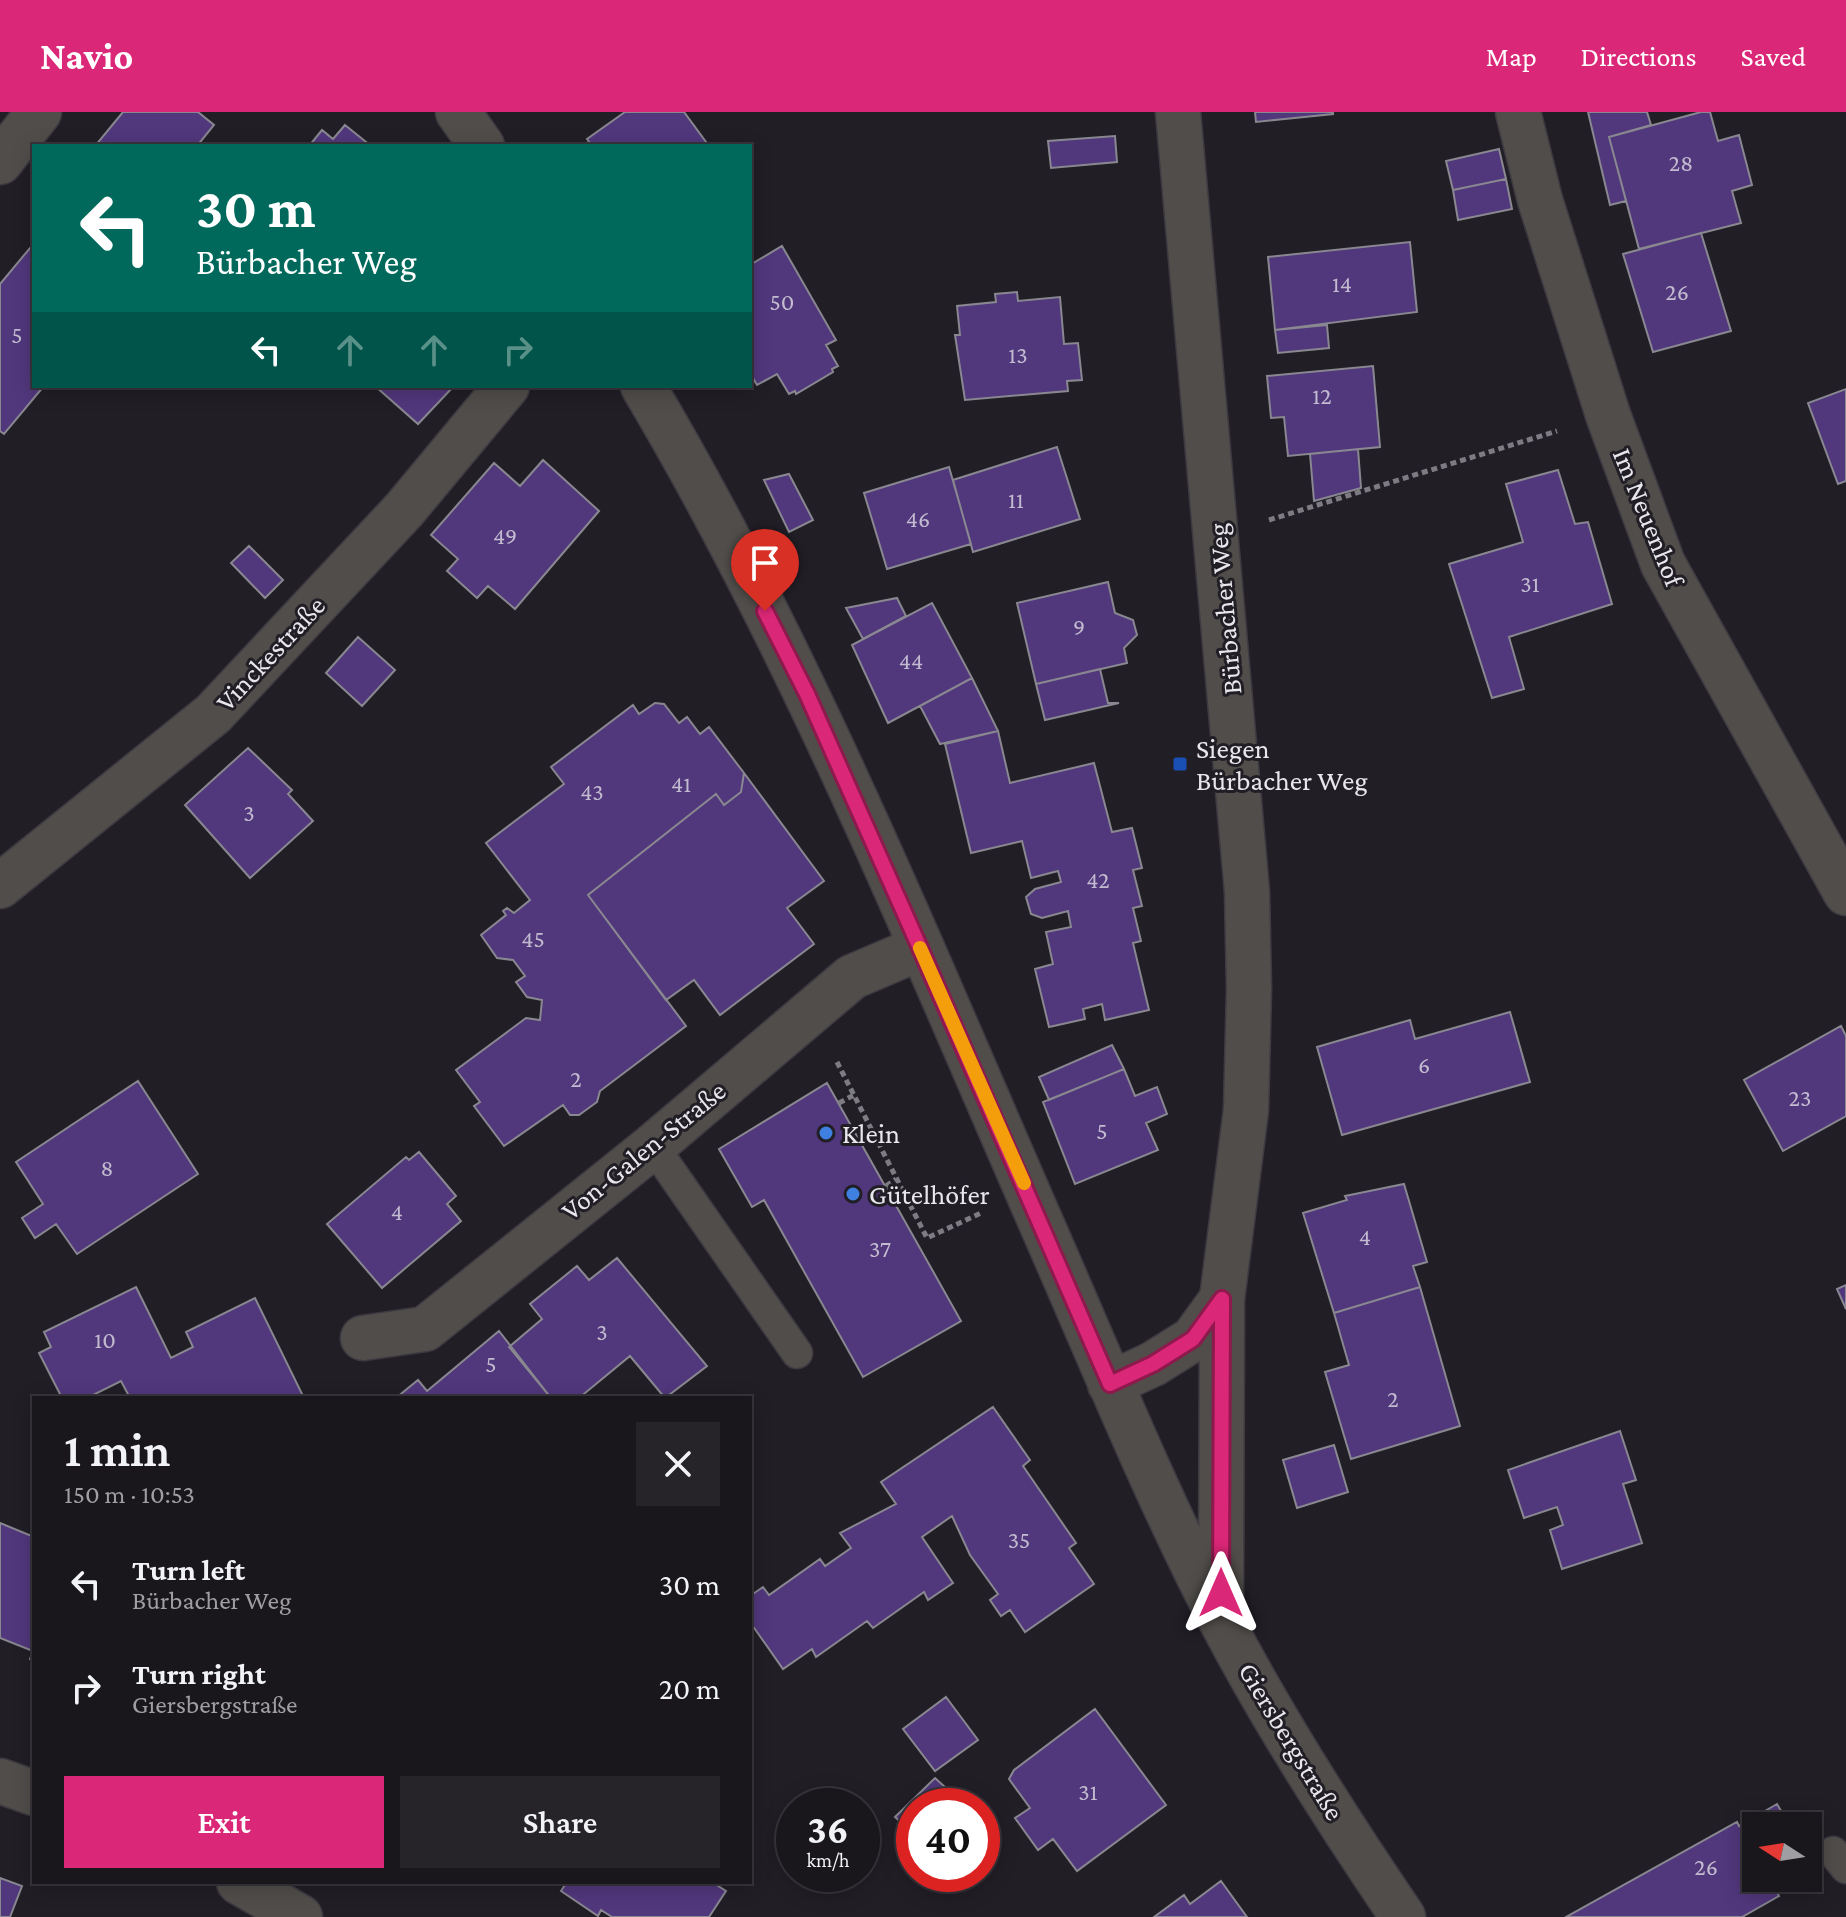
<!DOCTYPE html>
<meta charset="utf-8">
<style>
body{margin:0;font-family:"Crimson Pro",serif;background:#262329;color:#f1f3f6;height:100vh;display:flex;flex-direction:column;font-size:30px;white-space:nowrap}
*{box-sizing:border-box;margin:0}
p{font-size:26px;color:#9f9fa3}
.icon{flex:none;width:44px;height:44px;fill:none;stroke:currentColor;stroke-width:2;stroke-linecap:round;stroke-linejoin:round}
.map{position:relative;flex:1;overflow:hidden}
.side{position:absolute;left:32px;top:1284px;width:720px;height:488px;display:flex;flex-direction:column;background:#19161c;border-radius:0px;box-shadow:0 4px 20px #0003,0 0 0 2px #37353b}
.side>*{flex:none}
.hud{position:absolute;left:32px;top:32px;width:720px;height:244px;border-radius:0px;box-shadow:0 4px 20px #0003,0 0 0 2px #37353b;background:#00695c;color:#fff;overflow:hidden}
.needle{width:52px;rotate:282deg}
.buttons{position:absolute;left:1742px;top:1700px;display:grid;gap:16px}
.buttons a{display:grid;place-items:center;width:80px;height:80px;border-radius:0px;background:#19161c;box-shadow:0 4px 20px #0003,0 0 0 2px #37353b;font-size:40px}
.speed{position:absolute;left:776px;top:1676px;display:flex;gap:16px;font-size:40px;font-weight:700;text-align:center}
.speed>*{display:grid;place-content:center;width:104px;height:104px;border-radius:50%;background:#19161c;box-shadow:0 4px 20px #0003,0 0 0 2px #37353b;line-height:1}
.speed small{font-size:20px;font-weight:400}
.speed .limit{border:12px solid #d22;background:#fff;color:#111}
.pin{position:absolute;display:grid;place-items:center;width:68px;height:68px;color:#fff;margin:-82px -34px;border-radius:50% 50% 50% 0;rotate:-45deg;box-shadow:0 0 8px #0007}
.pin .icon{rotate:45deg}
.me{position:absolute;width:88px;margin:-44px;rotate:0deg;stroke-linejoin:round;filter:drop-shadow(0 0 6px #0008)}
.turn{display:flex;align-items:center;gap:28px;height:168px;padding:0 32px;font-size:36px}
.turn .icon{width:104px;height:104px;stroke-width:2.5}
.turn b{display:block;font-size:56px;line-height:68px}
.lanes{display:flex;align-items:center;height:76px;padding:0 32px;background:#0003;justify-content:center;gap:40px;direction:ltr}
.lanes .off{opacity:.35}
.round{display:grid;place-items:center;flex:none;width:84px;height:84px;border-radius:0px;background:#262329}
.summary{display:flex;align-items:center;justify-content:space-between;height:136px;padding:0 32px}
h1{font-size:48px;font-weight:600;line-height:60px}
.cta{display:flex;gap:16px;margin-top:auto;padding:16px 32px}
.cta a{flex:1;height:92px;border-radius:0px;background:#db2777;color:#fff;font-size:32px;font-weight:600;line-height:92px;text-align:center}
.cta a+a{background:#262329;color:#f1f3f6}
ul{padding:0;list-style:none}
li{display:flex;align-items:center;gap:24px;height:104px;padding:0 32px}
li div{flex:1}
li b{display:block;font-size:30px}
li em{font-style:normal}
header{display:flex;align-items:center;gap:48px;box-sizing:border-box;height:112px;padding:0 40px;background:#db2777;color:#fff}
header strong{font-size:38px}
nav{display:flex;gap:44px;margin-inline-start:auto;font-size:28px}
.map>svg:first-child{display:block}
</style>
<header>
<strong>Navio</strong>
<nav><a>Map</a><a>Directions</a><a>Saved</a></nav>
</header>
<div class="map">
<svg width="1846" height="1805" viewBox="0 0 1846 1805">
<rect width="100%" height="100%" fill="#211e26"/>
<path fill="#51377c" stroke="#898790" stroke-width="2" d="M 123,0 L 198,0 L 214,13 L 197,34 L 95,34 Z
M 625,0 L 684,0 L 709,34 L 592,34 L 587,27 Z
M 1255,0 L 1333,0 L 1333,2 L 1256,10 Z
M 1588,0 L 1647,0 L 1651,13 L 1609,25 L 1626,89 L 1610,93 Z
M 1701,0 L 1710,0 L 1718,29 L 1739,23 L 1752,73 L 1732,79 L 1741,111 L 1639,137 L 1609,25 Z
M 345,13 L 371,34 L 309,34 L 322,18 L 333,27 Z
M 1115,24 L 1117,50 L 1051,56 L 1048,29 Z
M 1499,37 L 1506,67 L 1453,78 L 1446,49 Z
M 1506,67 L 1512,97 L 1458,108 L 1453,78 Z
M 1701,121 L 1731,219 L 1653,240 L 1623,142 Z
M 1410,130 L 1417,200 L 1275,218 L 1268,145 Z
M 782,134 L 836,228 L 826,233 L 838,254 L 832,257 L 833,260 L 796,282 L 795,279 L 789,282 L 777,262 L 757,273 L 750,261 L 750,153 Z
M 30,136 L 34,139 L 34,274 L 44,274 L 4,322 L 0,319 L 0,172 Z
M 1017,180 L 1018,189 L 1060,185 L 1064,232 L 1078,231 L 1082,268 L 1067,269 L 1068,279 L 965,288 L 955,223 L 960,223 L 957,194 L 996,190 L 995,182 Z
M 1327,213 L 1329,236 L 1278,241 L 1275,218 Z
M 1373,254 L 1380,335 L 1288,344 L 1284,305 L 1271,306 L 1267,264 Z
M 375,274 L 454,274 L 418,312 Z
M 1846,277 L 1846,369 L 1838,372 L 1808,291 Z
M 1057,335 L 1080,407 L 973,440 L 953,368 Z
M 1358,337 L 1361,376 L 1314,389 L 1310,342 Z
M 543,348 L 599,399 L 515,497 L 488,474 L 477,486 L 447,459 L 458,447 L 431,423 L 494,351 L 520,374 Z
M 949,355 L 971,432 L 887,457 L 864,381 Z
M 1558,358 L 1575,412 L 1588,410 L 1612,492 L 1509,525 L 1524,577 L 1492,586 L 1449,452 L 1523,430 L 1506,372 Z
M 789,362 L 813,408 L 789,420 L 764,368 Z
M 249,434 L 283,468 L 265,486 L 231,451 Z
M 1108,470 L 1115,501 L 1133,508 L 1137,523 L 1124,536 L 1127,551 L 1036,572 L 1017,491 Z
M 897,486 L 906,504 L 863,527 L 846,496 Z
M 932,491 L 972,566 L 888,611 L 852,533 Z
M 358,525 L 395,558 L 362,594 L 326,561 Z
M 1100,557 L 1108,591 L 1119,591 L 1045,608 L 1036,572 Z
M 972,566 L 998,619 L 940,632 L 920,594 Z
M 655,591 L 664,592 L 679,611 L 687,605 L 700,622 L 709,615 L 744,661 L 741,680 L 724,693 L 716,682 L 588,783 L 686,914 L 600,979 L 597,990 L 579,1003 L 570,1003 L 563,993 L 504,1034 L 474,994 L 480,990 L 456,958 L 526,906 L 540,908 L 542,888 L 527,885 L 516,870 L 525,864 L 513,848 L 497,846 L 481,823 L 506,803 L 503,799 L 507,796 L 514,801 L 530,788 L 486,731 L 564,672 L 551,655 L 633,593 L 639,602 Z
M 998,619 L 1010,671 L 1094,651 L 1112,720 L 1132,716 L 1142,756 L 1133,758 L 1142,794 L 1133,796 L 1141,829 L 1133,831 L 1149,898 L 1105,908 L 1102,892 L 1083,897 L 1085,907 L 1049,915 L 1035,857 L 1053,852 L 1046,820 L 1071,815 L 1068,799 L 1042,806 L 1031,802 L 1026,785 L 1035,777 L 1061,770 L 1058,759 L 1031,766 L 1022,729 L 971,741 L 945,632 Z
M 248,636 L 292,678 L 288,682 L 313,709 L 250,766 L 185,693 Z
M 744,661 L 824,769 L 787,796 L 814,832 L 720,903 L 694,868 L 666,888 L 588,783 L 716,682 L 724,693 L 741,680 Z
M 1510,900 L 1530,970 L 1342,1023 L 1317,935 L 1410,908 L 1415,927 Z
M 1841,914 L 1846,924 L 1846,1004 L 1783,1039 L 1744,968 Z
M 1112,933 L 1124,957 L 1049,988 L 1039,965 Z
M 1124,957 L 1135,984 L 1157,975 L 1167,1002 L 1146,1011 L 1158,1038 L 1075,1072 L 1043,990 Z
M 138,969 L 198,1062 L 77,1142 L 56,1112 L 35,1126 L 22,1106 L 43,1092 L 16,1050 Z
M 827,971 L 961,1209 L 863,1265 L 764,1088 L 752,1095 L 719,1037 Z
M 419,1040 L 456,1084 L 447,1092 L 461,1109 L 382,1176 L 327,1112 L 406,1045 L 409,1048 Z
M 1404,1072 L 1427,1150 L 1413,1154 L 1420,1175 L 1334,1201 L 1303,1101 L 1347,1088 L 1345,1084 Z
M 617,1146 L 707,1254 L 665,1286 L 630,1244 L 579,1286 L 551,1286 L 509,1235 L 542,1207 L 530,1192 L 577,1154 L 589,1168 Z
M 1846,1173 L 1846,1197 L 1837,1177 Z
M 136,1175 L 171,1246 L 193,1235 L 186,1220 L 255,1186 L 304,1286 L 130,1286 L 121,1269 L 87,1286 L 62,1286 L 39,1241 L 51,1235 L 44,1220 Z
M 1420,1175 L 1460,1314 L 1351,1347 L 1325,1260 L 1349,1253 L 1334,1201 Z
M 499,1219 L 551,1286 L 396,1286 L 418,1268 L 427,1279 Z
M 993,1295 L 1030,1348 L 1023,1354 L 1076,1431 L 1069,1436 L 1094,1472 L 1025,1520 L 1010,1498 L 1001,1504 L 990,1488 L 998,1482 L 970,1443 L 952,1404 L 922,1425 L 953,1471 L 928,1488 L 924,1480 L 873,1516 L 867,1509 L 816,1545 L 812,1537 L 783,1557 L 750,1510 L 750,1484 L 763,1475 L 769,1483 L 820,1447 L 825,1454 L 851,1436 L 840,1421 L 896,1392 L 881,1370 Z
M 1620,1319 L 1636,1368 L 1623,1372 L 1642,1431 L 1562,1457 L 1550,1418 L 1563,1413 L 1557,1395 L 1524,1406 L 1508,1358 Z
M 1334,1333 L 1348,1380 L 1297,1396 L 1283,1348 Z
M 0,1411 L 34,1425 L 34,1549 L 30,1547 L 33,1539 L 0,1526 Z
M 946,1585 L 978,1628 L 935,1659 L 903,1617 Z
M 1095,1597 L 1166,1693 L 1077,1759 L 1053,1727 L 1038,1738 L 1015,1706 L 1030,1696 L 1009,1667 L 1014,1658 Z
M 935,1666 L 966,1694 L 914,1694 L 914,1722 L 895,1705 Z
M 1777,1692 L 1790,1714 L 1756,1714 L 1756,1732 L 1751,1735 L 1756,1744 L 1756,1766 L 1769,1766 L 1779,1784 L 1742,1805 L 1566,1805 L 1737,1710 L 1739,1714 Z
M 982,1709 L 996,1722 L 982,1735 Z
M 0,1766 L 22,1774 L 10,1805 L 0,1805 Z
M 1221,1769 L 1247,1805 L 1154,1805 L 1184,1783 L 1190,1792 Z
M 567,1770 L 712,1770 L 726,1779 L 709,1805 L 612,1805 L 601,1798 L 598,1804 L 561,1779 Z"/>
<g fill="none" stroke-linecap="round" stroke-linejoin="round">
<g stroke="#3d3a42" stroke-width="33">
<path id="service" d="M 653,1034 L 797,1241
M 1833,1740 L 1846,1756"/>
</g>
<g stroke="#3d3a42" stroke-width="47">
<path id="minor" d="M 1518,0 L 1540,88 L 1608,303 L 1663,452 L 1846,781
M 0,50 L 39,0
M 0,774 L 213,602 L 404,398 L 507,274
M 363,1226 L 425,1217 L 653,1034 L 852,865 L 920,836"/>
</g>
<g stroke="#3d3a42" stroke-width="47">
<path id="tertiary" d="M 458,0 L 482,34
M 1178,0 L 1247,780 L 1249,877 L 1246,998 L 1222,1187 L 1221,1499
M 643,274 C 801,540 918,829 1042,1113 C 1101,1247 1155,1382 1223,1512 C 1276,1613 1339,1711 1403,1805
M 1110,1272 L 1153,1252 L 1193,1227 L 1222,1187
M 0,1669 L 34,1681
M 239,1770 L 300,1805"/>
</g>
<path stroke="#7e7c83" stroke-width="5" stroke-dasharray="6 4" stroke-linecap="butt" d="M 1269,408 L 1557,319
M 837,950 L 927,1126 L 981,1101
M 839,991 L 854,983
M 886,1074 L 896,1067"/>
<use href="#service" stroke="#504d4a" stroke-width="30"/>
<use href="#minor" stroke="#504d4a" stroke-width="44"/>
<use href="#tertiary" stroke="#504d4a" stroke-width="44"/>
</g>
<g fill="none" stroke-linecap="round" stroke-linejoin="round">
<g stroke="#8e194d" stroke-width="20">
<path id="route" d="M 765,499 L 807,582 L 920,836 L 1110,1272 L 1153,1252 L 1193,1227 L 1222,1187 L 1221,1481"/>
</g>
<use href="#route" stroke="#db2777" stroke-width="14"/>
<path stroke="#f59e0b" stroke-width="14" d="M 920,836 L 1024,1071"/>
</g>
<rect fill="#1a4fb4" stroke="#211e26" stroke-width="3" x="1172" y="644" width="16" height="16" rx="4"/>
<g fill="#3f7fe0" stroke="#211e26" stroke-width="3">
<circle cx="826" cy="1021" r="8"/>
<circle cx="853" cy="1082" r="8"/>
</g>
<g text-anchor="middle" stroke-width="6" stroke-linejoin="round" paint-order="stroke">
<g font-size="24" fill="#c2bbd0">
<text x="1681" y="59">28</text>
<text x="1342" y="180">14</text>
<text x="1677" y="188">26</text>
<text x="782" y="198">50</text>
<text x="17" y="231">5</text>
<text x="1018" y="251">13</text>
<text x="1322" y="292">12</text>
<text x="1016" y="396">11</text>
<text x="918" y="415">46</text>
<text x="505" y="432">49</text>
<text x="1530" y="480">31</text>
<text x="1079" y="523">9</text>
<text x="911" y="557">44</text>
<text x="681" y="680">41</text>
<text x="592" y="688">43</text>
<text x="249" y="709">3</text>
<text x="1098" y="776">42</text>
<text x="533" y="835">45</text>
<text x="1424" y="961">6</text>
<text x="576" y="975">2</text>
<text x="1800" y="994">23</text>
<text x="1102" y="1027">5</text>
<text x="107" y="1064">8</text>
<text x="397" y="1108">4</text>
<text x="1365" y="1133">4</text>
<text x="880" y="1145">37</text>
<text x="602" y="1228">3</text>
<text x="105" y="1236">10</text>
<text x="491" y="1260">5</text>
<text x="1393" y="1295">2</text>
<text x="1019" y="1436">35</text>
<text x="1088" y="1688">31</text>
<text x="1706" y="1763">26</text>
</g>
<g font-size="28" fill="#e8e7ec" stroke="#211e26">
<text transform="translate(1649 405) rotate(68)" y="10">Im Neuenhof</text>
<text transform="translate(1224 497) rotate(-95)" y="10">Bürbacher Weg</text>
<text transform="translate(270 541) rotate(-47)" y="10">Vinckestraße</text>
<text transform="translate(643 1038) rotate(-39)" y="10">Von-Galen-Straße</text>
<text transform="translate(1292 1629) rotate(59)" y="10">Giersbergstraße</text>
</g>
<g font-size="28" fill="#e8e7ec" stroke="#211e26" text-anchor="start">
<text x="1196" y="646">Siegen<tspan x="1196" dy="32">Bürbacher Weg</tspan></text>
<text x="842" y="1031">Klein</text>
<text x="869" y="1092">Gütelhöfer</text>
</g>
</g>
</svg>
<div class="buttons">
<a><svg class="needle" viewBox="-14 -14 28 28"><path d="M0-13l5 13h-10z" fill="#e53935"/><path d="M0 13l5-13h-10z" fill="#9f9fa3"/></svg></a>
</div>
<div class="speed"><div>36<small>km/h</small></div><div class="limit">40</div></div>
<div class="pin" style="left:765px;top:499px;background:#d93025"><svg class="icon" aria-label="arrive" viewBox="0 0 24 24"><path d="M6 21V4h12l-3 4 3 4H6"/></svg></div>
<svg class="me" style="left:1221px;top:1481px" viewBox="-20 -20 40 40"><path d="M0-17L14 15 0 8-14 15z" fill="#db2777" stroke="#fff" stroke-width="4"/></svg>
<div class="hud">
<div class="turn"><svg class="icon" aria-label="left" viewBox="0 0 24 24"><path d="M17 20v-9H6M10 6l-5 5 5 5"/></svg><div><b>30 m</b>Bürbacher Weg</div></div>
<div class="lanes"><svg class="icon" aria-label="left" viewBox="0 0 24 24"><path d="M17 20v-9H6M10 6l-5 5 5 5"/></svg><svg class="icon off" aria-label="ahead" viewBox="0 0 24 24"><path d="M12 20V5M6 11l6-6 6 6"/></svg><svg class="icon off" aria-label="ahead" viewBox="0 0 24 24"><path d="M12 20V5M6 11l6-6 6 6"/></svg><svg class="icon off" aria-label="right" viewBox="0 0 24 24"><path d="M7 20v-9h11M14 6l5 5-5 5"/></svg></div>
</div>
<section class="side">
<div class="summary"><div><h1>1 min</h1><p>150 m · 10:53</p></div><a class="round"><svg class="icon" aria-label="close" viewBox="0 0 24 24"><path d="M6 6l12 12M18 6L6 18"/></svg></a></div>
<ul>
<li><svg class="icon" aria-label="left" viewBox="0 0 24 24"><path d="M17 20v-9H6M10 6l-5 5 5 5"/></svg><div><b>Turn left</b><p>Bürbacher Weg</p></div><em>30 m</em></li>
<li><svg class="icon" aria-label="right" viewBox="0 0 24 24"><path d="M7 20v-9h11M14 6l5 5-5 5"/></svg><div><b>Turn right</b><p>Giersbergstraße</p></div><em>20 m</em></li>
</ul>
<div class="cta"><a>Exit</a><a>Share</a></div>
</section>
</div>
